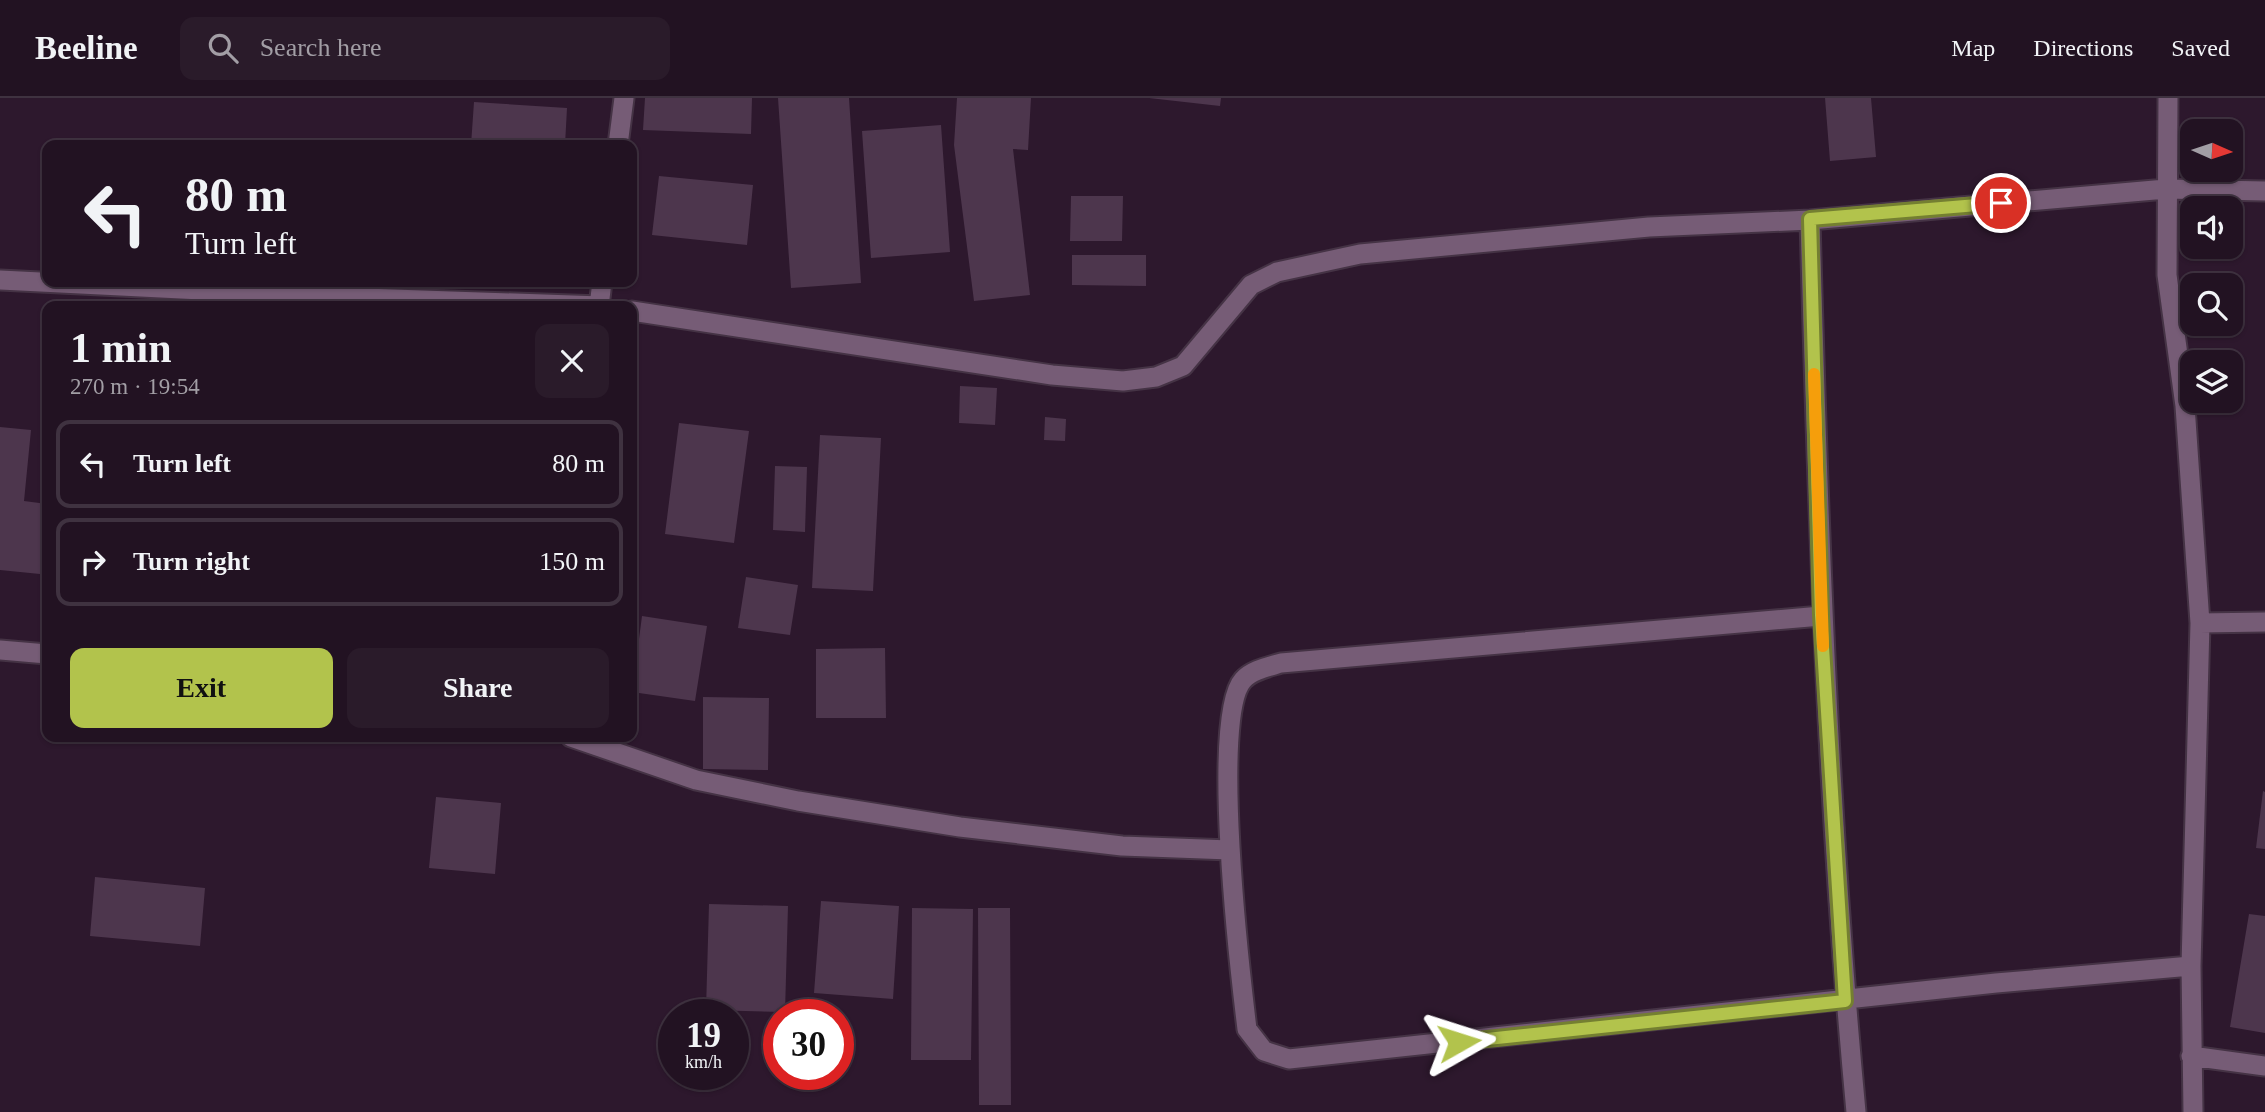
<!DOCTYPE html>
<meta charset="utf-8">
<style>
body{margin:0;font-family:"Times New Roman",serif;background:#2a1b2a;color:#f1f3f6;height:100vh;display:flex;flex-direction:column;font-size:26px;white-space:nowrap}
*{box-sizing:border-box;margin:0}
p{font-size:23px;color:#a29ea5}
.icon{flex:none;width:38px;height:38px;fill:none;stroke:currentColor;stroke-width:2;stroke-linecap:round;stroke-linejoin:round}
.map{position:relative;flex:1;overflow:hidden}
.side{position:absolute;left:42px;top:203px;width:595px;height:441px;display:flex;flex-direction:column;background:#221222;border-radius:14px;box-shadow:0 2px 5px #0004,0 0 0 2px #3f3240}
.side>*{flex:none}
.guide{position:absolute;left:42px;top:42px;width:595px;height:147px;border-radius:14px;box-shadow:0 2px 5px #0004,0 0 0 2px #3f3240;background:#221222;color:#f1f3f6;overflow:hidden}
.needle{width:46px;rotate:93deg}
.buttons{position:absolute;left:2180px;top:21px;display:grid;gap:14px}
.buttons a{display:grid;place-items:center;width:63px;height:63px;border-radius:14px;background:#221222;box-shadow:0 2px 5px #0004,0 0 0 2px #3f3240;font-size:35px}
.speed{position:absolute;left:658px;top:901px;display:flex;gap:14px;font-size:35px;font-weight:700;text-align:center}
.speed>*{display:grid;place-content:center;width:91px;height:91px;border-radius:50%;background:#221222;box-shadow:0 2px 5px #0004,0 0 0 2px #3f3240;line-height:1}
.speed small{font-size:18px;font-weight:400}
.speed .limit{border:10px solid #d22;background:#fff;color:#111}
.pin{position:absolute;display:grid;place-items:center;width:60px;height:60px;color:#fff;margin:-30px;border:4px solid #fff;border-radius:50%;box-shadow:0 2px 7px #0007}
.me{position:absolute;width:77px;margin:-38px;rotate:84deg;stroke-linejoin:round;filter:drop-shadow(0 0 5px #0008)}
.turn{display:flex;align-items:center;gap:24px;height:147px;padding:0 28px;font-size:32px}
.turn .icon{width:91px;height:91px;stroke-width:2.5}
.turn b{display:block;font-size:49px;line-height:60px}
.round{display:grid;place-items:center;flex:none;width:74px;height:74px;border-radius:14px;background:#2a1b2a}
.summary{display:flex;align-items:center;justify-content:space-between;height:119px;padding:0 28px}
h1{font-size:42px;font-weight:600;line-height:52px}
.action{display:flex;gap:14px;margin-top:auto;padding:14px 28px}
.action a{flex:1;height:80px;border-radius:14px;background:#b2c34c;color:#111;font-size:28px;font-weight:600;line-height:80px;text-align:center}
.action a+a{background:#2a1b2a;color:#f1f3f6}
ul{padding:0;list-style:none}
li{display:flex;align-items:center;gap:21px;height:88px;margin:0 14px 10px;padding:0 14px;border:4px solid #3f3240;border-radius:14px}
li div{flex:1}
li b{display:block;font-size:26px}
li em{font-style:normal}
header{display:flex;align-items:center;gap:42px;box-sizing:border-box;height:98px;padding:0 35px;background:#221222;border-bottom:2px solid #3f3240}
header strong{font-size:33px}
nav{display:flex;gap:38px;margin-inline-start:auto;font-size:24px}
.search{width:490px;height:63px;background:#2a1b2a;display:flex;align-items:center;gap:18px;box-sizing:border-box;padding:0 24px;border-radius:14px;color:#a29ea5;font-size:26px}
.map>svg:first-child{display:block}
</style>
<header>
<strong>Beeline</strong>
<div class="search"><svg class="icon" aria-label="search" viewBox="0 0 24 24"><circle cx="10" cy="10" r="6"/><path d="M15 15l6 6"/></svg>Search here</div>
<nav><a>Map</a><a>Directions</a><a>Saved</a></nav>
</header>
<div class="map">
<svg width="2265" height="1014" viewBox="0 0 2265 1014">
<rect width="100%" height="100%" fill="#2d182d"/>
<path fill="#4d364d" d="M 645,0 L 752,0 L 751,36 L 643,32 Z
M 778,0 L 849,0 L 861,185 L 791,190 Z
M 957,0 L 1031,0 L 1028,52 L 1013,51 L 1030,197 L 974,203 L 954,47 Z
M 1149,0 L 1221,0 L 1220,8 Z
M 1825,0 L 1871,0 L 1876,59 L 1830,63 Z
M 474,4 L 567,10 L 565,47 L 471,47 Z
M 941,27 L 950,154 L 871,160 L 862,33 Z
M 659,78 L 753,87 L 747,147 L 652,137 Z
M 1071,98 L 1123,98 L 1122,143 L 1070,143 Z
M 1072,157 L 1146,157 L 1146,188 L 1072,187 Z
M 960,288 L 997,290 L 995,327 L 959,325 Z
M 1045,319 L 1066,321 L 1065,343 L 1044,342 Z
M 679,325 L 749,333 L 734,445 L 665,436 Z
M 0,329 L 31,332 L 24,403 L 47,406 L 40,476 L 0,472 Z
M 820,337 L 881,340 L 873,493 L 812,490 Z
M 775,368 L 807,369 L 805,434 L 773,432 Z
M 746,479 L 798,487 L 790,537 L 738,530 Z
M 642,518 L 707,528 L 695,603 L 632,594 Z
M 885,550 L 886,620 L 816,620 L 816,551 Z
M 703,599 L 769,600 L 768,672 L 703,671 Z
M 2263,693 L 2265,694 L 2265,751 L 2256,750 Z
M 436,699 L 501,705 L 495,776 L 429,770 Z
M 95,779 L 205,790 L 200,848 L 90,838 Z
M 821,803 L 899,808 L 893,901 L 814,895 Z
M 709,806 L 788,808 L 785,914 L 706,912 Z
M 912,810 L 973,811 L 971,962 L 911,962 Z
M 978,810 L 1010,810 L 1011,1007 L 979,1007 Z
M 2249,816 L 2265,818 L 2265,935 L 2230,929 Z"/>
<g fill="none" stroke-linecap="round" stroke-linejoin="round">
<g stroke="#453345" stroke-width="23">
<path id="minor" d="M 2168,0 L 2167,177 L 2185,308 L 2200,525 L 2191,868 L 2193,1014
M 618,47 L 624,0
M 1810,122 C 1818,420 1828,717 1856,1014
M 0,182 L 364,200 L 601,208
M 599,208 L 602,184
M 632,213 L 1052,277 L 1123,283 L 1156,279 L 1183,268 L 1251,187 L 1277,174 L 1360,156 L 1649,129 L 1810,122 L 2166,91 L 2265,93
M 1821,518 L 1281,565 C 1268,569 1252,572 1243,582 C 1210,618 1240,874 1247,931 L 1264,953 L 1289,961 L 1996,885 L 2191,868
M 2200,525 L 2265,524
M 0,552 L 47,556
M 571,639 L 696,682 L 798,703 L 960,729 L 1122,748 L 1230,752
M 2191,958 L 2265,968"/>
</g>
<use href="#minor" stroke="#765c76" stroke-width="19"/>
</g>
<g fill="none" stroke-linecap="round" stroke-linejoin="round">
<g stroke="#747f31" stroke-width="18">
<path id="route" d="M 1459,944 L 1845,903 L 1821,517 L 1810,121 L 2001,105"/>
</g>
<use href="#route" stroke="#b2c34c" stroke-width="12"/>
<path stroke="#f59e0b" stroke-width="12" d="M 1814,276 L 1823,548"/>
</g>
</svg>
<div class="buttons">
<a><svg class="needle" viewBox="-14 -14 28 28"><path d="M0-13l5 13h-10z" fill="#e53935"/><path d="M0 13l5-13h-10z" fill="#a29ea5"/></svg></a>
<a><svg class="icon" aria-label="sound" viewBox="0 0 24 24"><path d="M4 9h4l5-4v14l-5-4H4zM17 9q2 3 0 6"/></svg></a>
<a><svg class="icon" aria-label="search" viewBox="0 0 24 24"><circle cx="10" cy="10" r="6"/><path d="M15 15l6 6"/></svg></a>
<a><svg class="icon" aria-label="layers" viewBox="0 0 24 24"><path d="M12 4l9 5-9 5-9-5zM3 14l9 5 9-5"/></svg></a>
</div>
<div class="speed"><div>19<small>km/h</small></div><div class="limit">30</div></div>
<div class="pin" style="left:2001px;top:105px;background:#d93025"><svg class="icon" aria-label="arrive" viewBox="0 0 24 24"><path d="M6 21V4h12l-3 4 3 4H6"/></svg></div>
<svg class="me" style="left:1459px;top:944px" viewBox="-20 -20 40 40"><path d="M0-17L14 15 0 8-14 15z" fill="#b2c34c" stroke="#fff" stroke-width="4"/></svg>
<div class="guide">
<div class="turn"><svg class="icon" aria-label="left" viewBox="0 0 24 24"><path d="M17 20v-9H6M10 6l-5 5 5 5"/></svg><div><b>80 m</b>Turn left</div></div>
</div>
<section class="side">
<div class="summary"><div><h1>1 min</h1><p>270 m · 19:54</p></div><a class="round"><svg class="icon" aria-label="close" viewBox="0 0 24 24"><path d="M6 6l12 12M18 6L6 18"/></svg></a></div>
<ul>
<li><svg class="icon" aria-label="left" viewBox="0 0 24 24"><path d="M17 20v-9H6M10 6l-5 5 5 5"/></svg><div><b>Turn left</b></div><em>80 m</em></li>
<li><svg class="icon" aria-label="right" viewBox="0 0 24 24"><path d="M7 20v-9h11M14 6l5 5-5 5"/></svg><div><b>Turn right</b></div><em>150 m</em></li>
</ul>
<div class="action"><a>Exit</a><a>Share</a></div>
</section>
</div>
